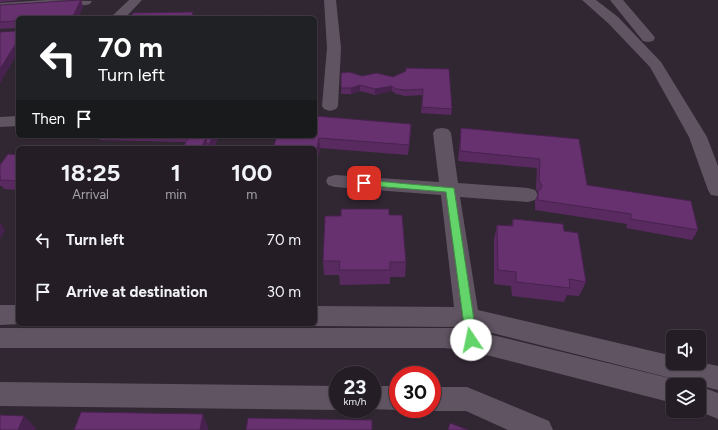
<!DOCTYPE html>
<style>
body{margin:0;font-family:Figtree,sans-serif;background:#2d262e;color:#f1f3f6;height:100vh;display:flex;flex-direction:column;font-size:15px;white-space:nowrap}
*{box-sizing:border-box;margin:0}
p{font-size:13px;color:#a3a2a7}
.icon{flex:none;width:22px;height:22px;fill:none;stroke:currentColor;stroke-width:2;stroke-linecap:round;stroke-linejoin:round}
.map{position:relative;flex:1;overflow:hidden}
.sheet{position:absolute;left:16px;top:146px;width:301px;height:180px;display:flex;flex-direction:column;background:#251d26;border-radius:6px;box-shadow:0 1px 3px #0004,0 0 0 1px #423b43}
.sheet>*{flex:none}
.banner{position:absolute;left:16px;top:16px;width:301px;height:122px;border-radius:6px;box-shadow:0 1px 3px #0004,0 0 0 1px #423b43;background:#202124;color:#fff;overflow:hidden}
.tools{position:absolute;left:666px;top:330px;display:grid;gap:8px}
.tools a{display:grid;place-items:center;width:40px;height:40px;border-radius:6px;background:#251d26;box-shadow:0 1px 3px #0004,0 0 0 1px #423b43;font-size:20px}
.speed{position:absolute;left:329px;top:366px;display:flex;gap:8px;font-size:20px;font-weight:700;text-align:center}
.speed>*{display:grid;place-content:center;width:52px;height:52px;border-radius:50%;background:#251d26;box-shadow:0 1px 3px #0004,0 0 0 1px #423b43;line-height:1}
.speed small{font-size:10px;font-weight:400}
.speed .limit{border:6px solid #d22;background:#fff;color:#111}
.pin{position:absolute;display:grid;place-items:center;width:34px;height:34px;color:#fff;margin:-17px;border-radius:8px;box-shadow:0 2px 6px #0006}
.me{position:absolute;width:44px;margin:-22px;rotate:349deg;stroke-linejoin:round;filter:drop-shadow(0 0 3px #0008)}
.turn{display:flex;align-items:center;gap:14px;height:84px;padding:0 16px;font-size:18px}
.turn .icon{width:52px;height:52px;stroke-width:2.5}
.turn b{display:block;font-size:28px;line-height:34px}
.then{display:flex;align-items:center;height:38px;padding:0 16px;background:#0003;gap:8px;font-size:15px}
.eta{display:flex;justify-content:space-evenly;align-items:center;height:68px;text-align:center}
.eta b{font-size:24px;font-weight:700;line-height:28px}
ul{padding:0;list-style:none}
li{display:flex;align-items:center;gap:12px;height:52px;padding:0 16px}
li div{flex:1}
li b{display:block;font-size:15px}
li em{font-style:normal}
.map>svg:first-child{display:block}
</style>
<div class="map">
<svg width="718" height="430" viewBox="0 0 718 430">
<rect width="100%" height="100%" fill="#312733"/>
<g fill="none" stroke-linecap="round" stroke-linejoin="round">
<path fill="#605462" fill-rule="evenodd" d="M 46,0 L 92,1 L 90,4 L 86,5 L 0,11 L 0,3 Z
M 129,0 L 142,0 L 125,18 L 110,18 Z
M 324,0 L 336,0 L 341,48 L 338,106 L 336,109 L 330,111 L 324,109 L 322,106 L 327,48 Z
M 582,0 L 596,0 L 618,17 L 661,62 L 707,137 L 718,166 L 718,196 L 711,195 L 708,190 L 689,137 L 650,67 L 608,23 Z
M 610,0 L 623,0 L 653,35 L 655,38 L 653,41 L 648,42 L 643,41 Z
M 18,116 L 18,126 L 0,127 L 0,117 Z
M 442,128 L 448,129 L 451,133 L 458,183 L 528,188 L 535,190 L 538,195 L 535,200 L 528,202 L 460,197 L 478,310 L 673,356 L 673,363 L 699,362 L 718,366 L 718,390 L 480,330 L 480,332 L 673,379 L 682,382 L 683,385 L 673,385 L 673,403 L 471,351 L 444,348 L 0,348 L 0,328 L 457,328 L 457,327 L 315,326 L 310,324 L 315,324 L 315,306 L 454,307 L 441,195 L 335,187 L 328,185 L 326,181 L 328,177 L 335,175 L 439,182 L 433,133 L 436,129 Z
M 0,305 L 18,305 L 18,324 L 20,324 L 0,325 Z
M 0,382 L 338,386 L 338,409 L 341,409 L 338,410 L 0,406 Z
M 372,386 L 398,386 L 398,409 L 401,409 L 398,410 L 369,409 L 372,409 Z
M 699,386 L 718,393 L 718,419 L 699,411 Z
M 432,387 L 467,387 L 549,421 L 553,430 L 508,430 L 466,411 L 432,411 L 426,409 L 432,409 Z"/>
</g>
<path fill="#592a60" d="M 0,0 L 24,0 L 0,2 Z
M 81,0 L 83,7 L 78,18 L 18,18 L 18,52 L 0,83 L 16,31 L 16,28 L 0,29 L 0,5 Z
M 406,68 L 452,109 L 451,115 L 421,113 L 422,95 L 405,96 L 396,94 L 392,91 L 375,95 L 360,91 L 351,94 L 341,94 L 341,73 L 362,76 L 393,77 L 406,71 Z
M 461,128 L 579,139 L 587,185 L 698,230 L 692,240 L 626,228 L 627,224 L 535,210 L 535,201 L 538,193 L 536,189 L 537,168 L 458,161 L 460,138 Z
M 411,133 L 408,155 L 320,148 L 315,174 L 315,148 L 277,136 Z
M 98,136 L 219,136 L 214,148 L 183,148 L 186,142 L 100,140 Z
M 18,155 L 18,190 L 4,189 L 2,186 L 0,186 L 0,165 Z
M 389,215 L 406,262 L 405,277 L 390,277 L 390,284 L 340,285 L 339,275 L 324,275 L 323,261 Z
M 513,219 L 564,231 L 586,282 L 579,296 L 567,295 L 564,302 L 512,296 L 511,286 L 494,284 L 494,239 L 497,225 L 511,226 Z"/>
<path fill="#48224e" d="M 81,0 L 83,7 L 78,18 L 72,18 Z
M 193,12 L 194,18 L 191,18 Z
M 15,45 L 18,52 L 0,83 L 0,69 Z
M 360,85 L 360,91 L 351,94 L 351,88 Z
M 392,86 L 392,91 L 375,95 L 375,89 Z
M 207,136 L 206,143 L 207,148 L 201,148 Z
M 213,136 L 219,136 L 214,148 L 210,148 L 209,144 Z
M 319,138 L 320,148 L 315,174 L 315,160 Z
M 0,222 L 5,230 L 0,239 Z
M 203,414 L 208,427 L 208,430 L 200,430 Z
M 24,416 L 36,428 L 35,430 L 18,430 Z"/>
<path fill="#673170" stroke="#48224e" d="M 81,0 L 72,18 L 18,18 L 18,45 L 15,45 L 0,69 L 0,32 L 16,31 L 16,21 L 0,22 L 0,5 Z
M 193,12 L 191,18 L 130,18 L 133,13 Z
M 271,15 L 271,18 L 224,18 L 224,17 Z
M 406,68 L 449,69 L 452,109 L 422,107 L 423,89 L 406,90 L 396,89 L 392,86 L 375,89 L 360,85 L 351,88 L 341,88 L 341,73 L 349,72 L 362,76 L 377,73 L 393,77 L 406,71 Z
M 315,116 L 411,124 L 409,145 L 319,138 L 315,160 L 315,148 L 273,148 L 277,136 L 315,136 Z
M 461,128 L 579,139 L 587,185 L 691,201 L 698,230 L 631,219 L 631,214 L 538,200 L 538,192 L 542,186 L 539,180 L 540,159 L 460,151 Z
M 189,136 L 213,136 L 209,144 L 206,143 L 207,136 L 201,148 L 183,148 Z
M 8,154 L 18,155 L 18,181 L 0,180 L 0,178 L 1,177 L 0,177 L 0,165 Z
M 341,209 L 389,209 L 389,215 L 402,215 L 406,262 L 390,262 L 390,270 L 339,270 L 340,261 L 323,261 L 325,216 L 341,216 Z
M 513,219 L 563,224 L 564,231 L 578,233 L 586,282 L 569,279 L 570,288 L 516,282 L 516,272 L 498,270 L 497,225 L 513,226 Z
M 81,412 L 203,414 L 200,430 L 74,430 Z
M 0,415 L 24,416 L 18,430 L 0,430 Z
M 248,418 L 372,420 L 372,430 L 246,430 Z
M 450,423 L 468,430 L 448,430 Z"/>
<path fill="#63d469" stroke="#408a44" d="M 364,180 L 454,188 L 477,340 L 475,343 L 471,344 L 467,343 L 466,340 L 446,192 L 361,185 L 360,183 L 361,181 Z"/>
</svg>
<div class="tools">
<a><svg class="icon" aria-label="sound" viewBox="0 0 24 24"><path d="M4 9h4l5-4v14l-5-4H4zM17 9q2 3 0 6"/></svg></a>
<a><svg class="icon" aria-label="layers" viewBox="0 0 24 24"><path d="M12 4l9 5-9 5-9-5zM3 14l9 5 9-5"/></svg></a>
</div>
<div class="speed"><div>23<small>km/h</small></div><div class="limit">30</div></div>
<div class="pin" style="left:364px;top:183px;background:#d93025"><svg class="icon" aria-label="arrive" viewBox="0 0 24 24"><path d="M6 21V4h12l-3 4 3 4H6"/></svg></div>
<svg class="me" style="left:471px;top:340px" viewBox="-20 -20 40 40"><circle r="19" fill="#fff"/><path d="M0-13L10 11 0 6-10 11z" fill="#63d469"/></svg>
<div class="banner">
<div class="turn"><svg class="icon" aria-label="left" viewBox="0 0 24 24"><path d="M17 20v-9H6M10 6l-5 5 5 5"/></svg><div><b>70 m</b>Turn left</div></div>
<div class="then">Then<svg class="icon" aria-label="arrive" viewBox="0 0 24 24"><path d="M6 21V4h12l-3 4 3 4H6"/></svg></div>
</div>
<section class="sheet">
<div class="eta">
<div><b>18:25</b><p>Arrival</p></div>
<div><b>1</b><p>min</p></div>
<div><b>100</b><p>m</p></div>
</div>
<ul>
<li><svg class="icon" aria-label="left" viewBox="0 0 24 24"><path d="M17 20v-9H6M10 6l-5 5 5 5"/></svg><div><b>Turn left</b></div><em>70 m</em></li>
<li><svg class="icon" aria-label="arrive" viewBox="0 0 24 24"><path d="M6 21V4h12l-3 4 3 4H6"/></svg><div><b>Arrive at destination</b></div><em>30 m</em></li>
</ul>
</section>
</div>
